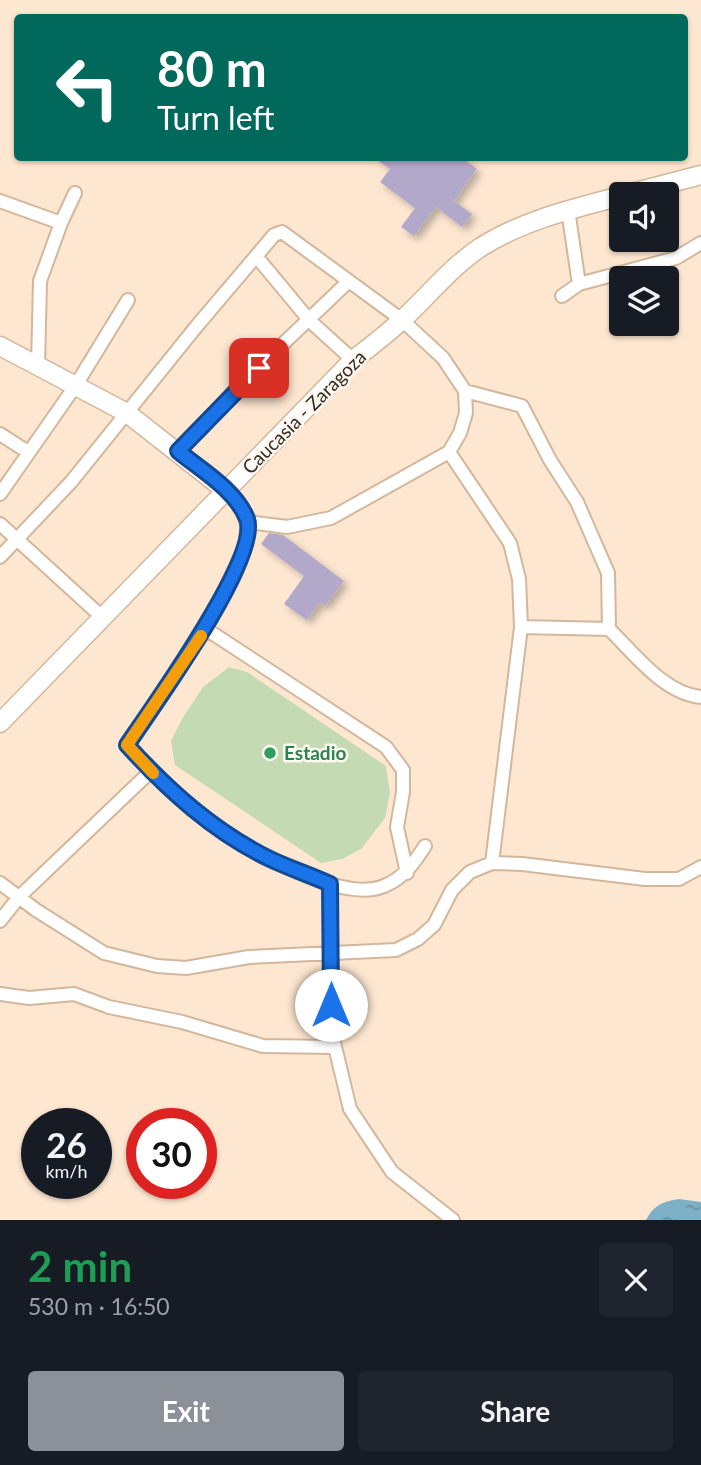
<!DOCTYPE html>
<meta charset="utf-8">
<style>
body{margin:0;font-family:Lato,sans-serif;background:#20242c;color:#f1f3f6;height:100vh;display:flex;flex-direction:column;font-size:26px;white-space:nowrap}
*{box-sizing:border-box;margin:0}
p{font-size:23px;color:#9ea1a6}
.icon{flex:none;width:38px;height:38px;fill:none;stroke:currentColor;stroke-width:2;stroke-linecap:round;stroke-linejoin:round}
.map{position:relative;height:1220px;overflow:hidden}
.drawer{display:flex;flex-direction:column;background:#171b24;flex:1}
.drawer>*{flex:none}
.hud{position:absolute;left:14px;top:14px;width:674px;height:147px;border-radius:7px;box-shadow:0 2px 5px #0004;background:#00695c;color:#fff;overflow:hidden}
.tools{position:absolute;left:609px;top:182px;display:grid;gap:14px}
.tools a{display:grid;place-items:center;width:70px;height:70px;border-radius:7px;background:#171b24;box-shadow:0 2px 5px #0004;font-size:35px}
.speed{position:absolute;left:21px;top:1108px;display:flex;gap:14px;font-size:35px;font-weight:700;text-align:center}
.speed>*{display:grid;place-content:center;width:91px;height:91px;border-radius:50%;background:#171b24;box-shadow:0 2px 5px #0004;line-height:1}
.speed small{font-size:18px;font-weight:400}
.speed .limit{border:10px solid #d22;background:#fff;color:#111}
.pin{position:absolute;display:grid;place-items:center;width:60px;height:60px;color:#fff;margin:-30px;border-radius:14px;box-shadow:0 4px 10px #0006}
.me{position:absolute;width:77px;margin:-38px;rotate:0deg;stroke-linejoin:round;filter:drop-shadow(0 0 5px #0008)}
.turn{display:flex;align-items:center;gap:24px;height:147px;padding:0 28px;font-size:32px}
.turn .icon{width:91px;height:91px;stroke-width:2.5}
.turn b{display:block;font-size:49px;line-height:60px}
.round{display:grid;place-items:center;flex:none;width:74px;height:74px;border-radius:7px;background:#20242c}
.headline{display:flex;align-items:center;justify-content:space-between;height:119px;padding:0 28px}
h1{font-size:42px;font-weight:700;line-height:52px;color:#1e9e55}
.action{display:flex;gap:14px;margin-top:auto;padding:14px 28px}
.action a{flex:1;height:80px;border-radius:7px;background:#8c9099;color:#fff;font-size:28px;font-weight:700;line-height:80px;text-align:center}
.action a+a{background:#20242c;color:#f1f3f6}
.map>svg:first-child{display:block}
</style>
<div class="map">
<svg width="701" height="1220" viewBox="0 0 701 1220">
<defs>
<pattern id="water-ripples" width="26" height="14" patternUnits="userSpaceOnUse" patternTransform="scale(1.75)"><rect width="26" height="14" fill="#7db0c7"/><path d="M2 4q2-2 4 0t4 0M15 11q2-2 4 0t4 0" fill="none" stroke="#678fa1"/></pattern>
<filter id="shadow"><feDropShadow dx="4.5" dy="4.5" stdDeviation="3.5" flood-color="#0004"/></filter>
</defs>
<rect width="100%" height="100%" fill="#fee7d1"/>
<path fill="#c4dab3" d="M 229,667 L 247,672 L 386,766 L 390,793 L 385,818 L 361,849 L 342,859 L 321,863 L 175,765 L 171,741 L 182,719 L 203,687 Z"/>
<path fill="url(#water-ripples)" d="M 679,1199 L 701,1202 L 701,1220 L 646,1220 C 653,1206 663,1201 679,1199 Z"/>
<path fill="#b2a9ca" filter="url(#shadow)" d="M 374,158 L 469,158 L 466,161 L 477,169 L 454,201 L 472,214 L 462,227 L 436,207 L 414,236 L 401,227 L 415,208 L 380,182 L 390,169 Z
M 269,533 L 283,535 L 344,581 L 325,606 L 320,602 L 307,620 L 284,604 L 304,576 L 261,544 Z"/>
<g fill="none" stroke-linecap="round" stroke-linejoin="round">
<g stroke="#d3b79c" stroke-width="16">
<path id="street" d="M 0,201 L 61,223
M 568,210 L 579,284
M 256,256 L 310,321 L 353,360
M 562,296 L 579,284 L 676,258 L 701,243
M 38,366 L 40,281 L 61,223 L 75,193
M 465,391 L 522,406 L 550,460 L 577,502 L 608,573 L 609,629 C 634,653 664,694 701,697
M 0,434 L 28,452
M 178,451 L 242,383 L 349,281
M 449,452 L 510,543 L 519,579 L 521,627 L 492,863
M 225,490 L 240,506 L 248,522 L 245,548 L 206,629 L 127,745 C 144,763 161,782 180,798 C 217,831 334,907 384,886 C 404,878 414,863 425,846
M 0,494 L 76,385 L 128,300
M 0,524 L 102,617
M 0,557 L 71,482 L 196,327 L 274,235 L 282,232 L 402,320 L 443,358 L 465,391 L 466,413 L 460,433 L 449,452 L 331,518 L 287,527 L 248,522
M 521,627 L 609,629
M 206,629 L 386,747 L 403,770 L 403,792 L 397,827 L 407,873
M 0,883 L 36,910 L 104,953 L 157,966 L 186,968 L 249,957 L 396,950 L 418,939 L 434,925 L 452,890 L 470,872 L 492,863 L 522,864 L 645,879 L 679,879 L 701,867
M 330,884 L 331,1030 L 350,1109 L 392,1172 L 453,1220
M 0,921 L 19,897 L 151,771
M 0,994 L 29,998 L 74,994 L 109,1007 L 182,1022 L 263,1046 L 335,1047"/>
</g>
<g stroke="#d3b79c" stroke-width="21">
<path id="secondary" d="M 628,194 L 701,175
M 0,346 L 127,413 L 225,490
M 0,723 L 353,360 C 370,347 387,334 403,319 C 429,295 451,267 481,247 C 524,220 572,209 621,196"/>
</g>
<use href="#street" stroke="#fff" stroke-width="12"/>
<use href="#secondary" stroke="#fff" stroke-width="18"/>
</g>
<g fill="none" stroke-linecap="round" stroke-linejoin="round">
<g stroke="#114b97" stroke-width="18">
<path id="route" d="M 259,368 L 178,451 C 201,470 236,490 247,519 C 261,557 152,708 127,745 C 168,790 214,832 270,859 C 289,868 310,875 330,884 L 331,1005"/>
</g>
<use href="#route" stroke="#1a73e8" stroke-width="12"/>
<path stroke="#f59e0b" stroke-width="12" d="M 153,773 L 127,745 L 201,636"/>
</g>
<circle fill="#2e9e5b" stroke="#fef8f2" stroke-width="2.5" cx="270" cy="753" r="7"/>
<g text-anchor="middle" stroke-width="5" stroke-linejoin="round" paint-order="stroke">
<g font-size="19" fill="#352a1f" stroke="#fef8f2">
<text transform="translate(304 412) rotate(-45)" y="7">Caucasia - Zaragoza</text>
</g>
<g font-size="19" font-weight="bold" fill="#27864d" stroke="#fef8f2" text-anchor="start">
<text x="284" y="760">Estadio</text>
</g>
</g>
</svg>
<div class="tools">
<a><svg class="icon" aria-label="sound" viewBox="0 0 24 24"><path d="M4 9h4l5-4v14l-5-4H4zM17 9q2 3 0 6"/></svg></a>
<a><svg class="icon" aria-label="layers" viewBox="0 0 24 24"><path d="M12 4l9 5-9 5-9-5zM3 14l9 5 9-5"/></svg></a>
</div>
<div class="speed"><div>26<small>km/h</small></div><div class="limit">30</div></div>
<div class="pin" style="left:259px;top:368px;background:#d93025"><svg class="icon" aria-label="arrive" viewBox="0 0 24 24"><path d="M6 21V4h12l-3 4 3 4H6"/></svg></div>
<svg class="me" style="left:331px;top:1005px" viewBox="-20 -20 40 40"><circle r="19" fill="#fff"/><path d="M0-13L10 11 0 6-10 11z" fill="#1a73e8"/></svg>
<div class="hud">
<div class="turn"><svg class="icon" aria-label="left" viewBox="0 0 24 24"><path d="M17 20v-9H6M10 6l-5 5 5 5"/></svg><div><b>80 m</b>Turn left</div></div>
</div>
</div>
<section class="drawer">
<div class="headline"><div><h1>2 min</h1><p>530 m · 16:50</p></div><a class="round"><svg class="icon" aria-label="close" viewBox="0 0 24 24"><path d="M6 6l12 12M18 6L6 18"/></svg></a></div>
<div class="action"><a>Exit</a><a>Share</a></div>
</section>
